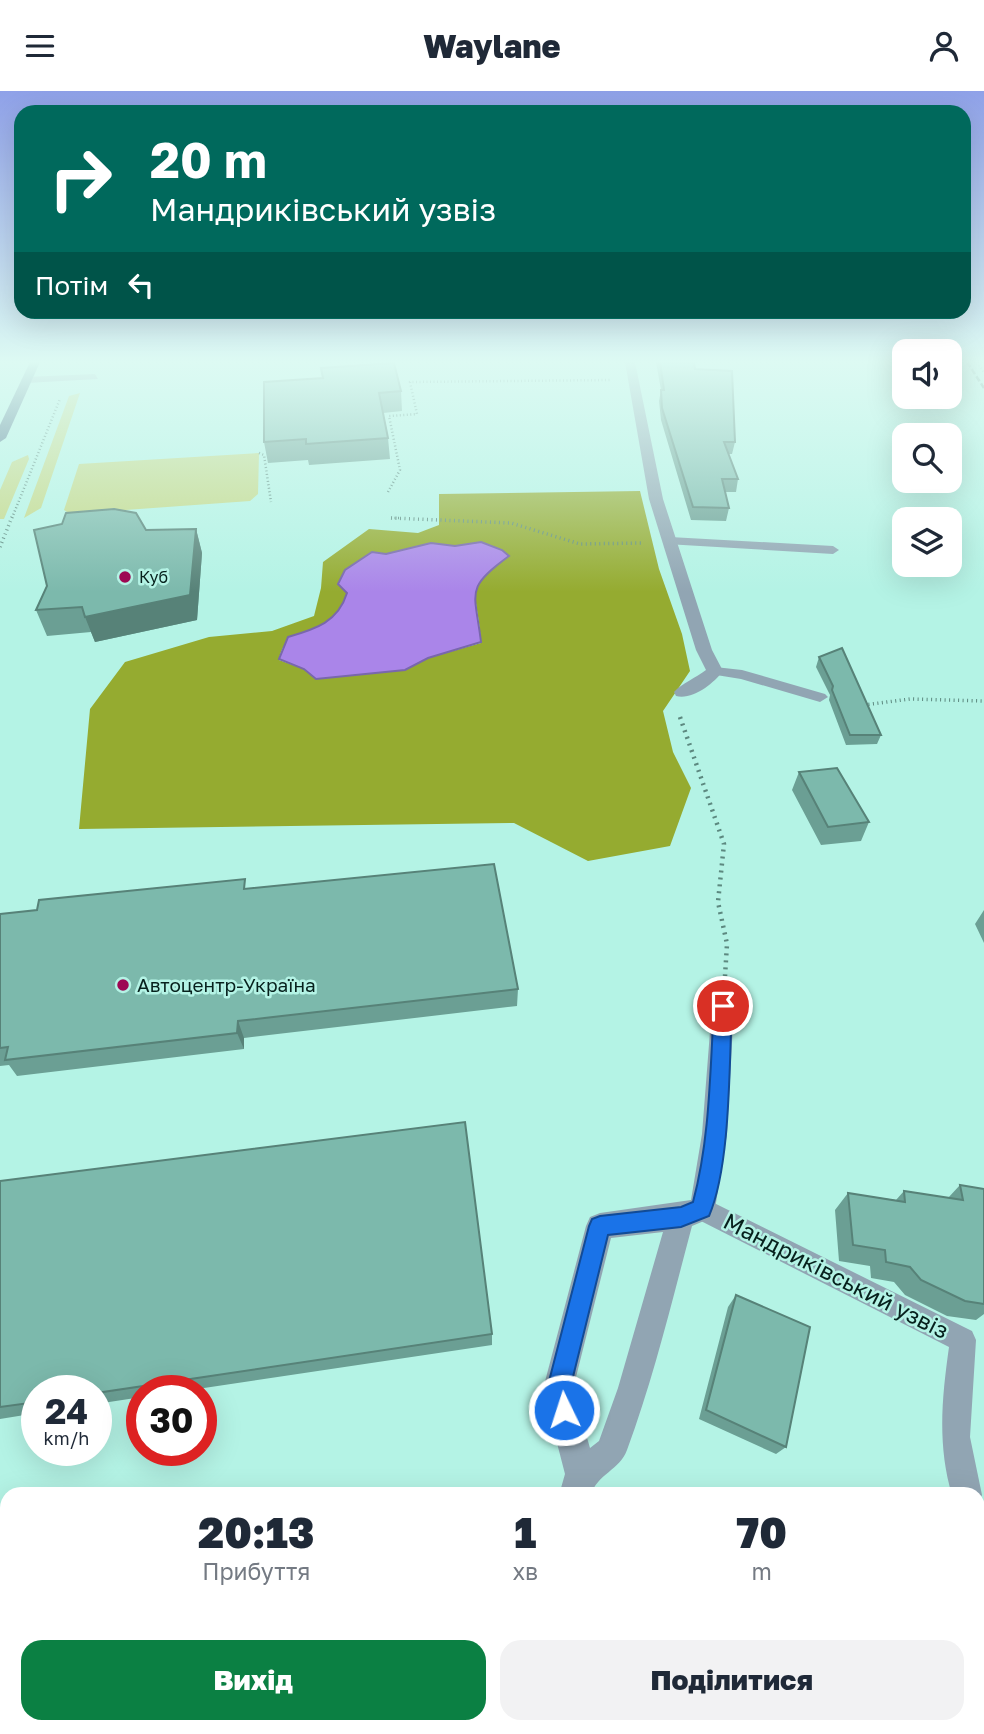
<!DOCTYPE html>
<html lang="uk">
<meta charset="utf-8">
<style>
body{margin:0;font-family:"Golos Text",sans-serif;background:#f2f2f3;color:#1f2937;height:100vh;display:flex;flex-direction:column;font-size:26px;white-space:nowrap}
*{box-sizing:border-box;margin:0}
p{font-size:23px;color:#747a83}
.icon{flex:none;width:38px;height:38px;fill:none;stroke:currentColor;stroke-width:2;stroke-linecap:round;stroke-linejoin:round}
.map{position:relative;flex:1;overflow:hidden}
.sheet{position:absolute;left:0px;top:1396px;width:985px;height:247px;display:flex;flex-direction:column;background:#fff;border-radius:21px 21px 0 0;box-shadow:0 7px 28px #0002}
.sheet>*{flex:none}
.hud{position:absolute;left:14px;top:14px;width:957px;height:214px;border-radius:21px;box-shadow:0 7px 28px #0002;background:#00695c;color:#fff;overflow:hidden}
.tools{position:absolute;left:892px;top:248px;display:grid;gap:14px}
.tools a{display:grid;place-items:center;width:70px;height:70px;border-radius:14px;background:#fff;box-shadow:0 7px 28px #0002;font-size:35px}
.speed{position:absolute;left:21px;top:1284px;display:flex;gap:14px;font-size:35px;font-weight:700;text-align:center}
.speed>*{display:grid;place-content:center;width:91px;height:91px;border-radius:50%;background:#fff;box-shadow:0 7px 28px #0002;line-height:1}
.speed small{font-size:18px;font-weight:400}
.speed .limit{border:10px solid #d22;background:#fff;color:#111}
.pin{position:absolute;display:grid;place-items:center;width:60px;height:60px;color:#fff;margin:-30px;border:4px solid #fff;border-radius:50%;box-shadow:0 2px 7px #0007}
.me{position:absolute;width:77px;margin:-38px;rotate:356deg;stroke-linejoin:round;filter:drop-shadow(0 0 5px #0008)}
.turn{display:flex;align-items:center;gap:24px;height:147px;padding:0 21px;font-size:32px}
.turn .icon{width:91px;height:91px;stroke-width:2.5}
.turn b{display:block;font-size:49px;line-height:60px}
.then{display:flex;align-items:center;height:66px;padding:0 21px;background:#0003;gap:14px;font-size:26px}
.eta{display:flex;justify-content:space-evenly;align-items:center;height:119px;text-align:center}
.eta b{font-size:42px;font-weight:800;line-height:49px}
.button{display:flex;gap:14px;margin-top:auto;padding:14px 21px}
.button a{flex:1;height:80px;border-radius:21px;background:#0b8043;color:#fff;font-size:28px;font-weight:800;line-height:80px;text-align:center}
.button a+a{background:#f2f2f3;color:#1f2937}
header{display:flex;justify-content:space-between;align-items:center;height:91px;padding:0 21px;background:#fff;font-size:32px;font-weight:800}
.map>svg:first-child{display:block}
</style>
<header><svg class="icon" aria-label="menu" viewBox="0 0 24 24"><path d="M4 6h16M4 12h16M4 18h16"/></svg>Waylane<svg class="icon" aria-label="person" viewBox="0 0 24 24"><circle cx="12" cy="8" r="4"/><path d="M4 21q1-7 8-7t8 7"/></svg></header>
<div class="map">
<svg width="984" height="1643" viewBox="0 0 984 1643">
<rect width="100%" height="100%" fill="#b4f3e5"/>
<path fill="#a0e8d9" d="M 7,1497 L 7,1636 L 140,1636 L 142,1643 L 0,1643 L 0,1498 Z"/>
<path fill="#c4d784" d="M 80,302 L 41,417 L 24,427 L 69,305 Z
M 259,362 L 258,403 L 250,410 L 70,423 L 64,419 L 79,373 Z
M 28,364 L 29,368 L 4,428 L 0,428 L 0,399 L 12,371 Z
M 7,1570 L 7,1636 L 66,1636 L 65,1643 L 0,1643 L 0,1572 Z"/>
<path fill="#95ab30" fill-rule="evenodd" d="M 640,400 L 659,478 L 682,543 L 690,580 L 663,620 L 673,661 L 691,697 L 670,755 L 588,770 L 514,732 L 79,738 L 90,618 L 125,571 L 209,546 L 272,540 L 314,525 L 321,497 L 323,471 L 369,438 L 418,442 L 439,434 L 439,403 ZM 481,451 L 508,465 C 461,502 478,498 481,552 L 428,567 L 405,579 L 316,588 L 304,578 L 279,569 C 287,526 331,553 347,502 L 338,492 L 345,479 L 372,461 L 386,463 L 431,452 L 455,455 Z"/>
<path fill="#aa85e9" stroke="#7967ac" stroke-width="2" d="M 481,451 L 502,459 L 509,465 C 464,498 475,500 481,551 L 428,567 L 405,579 L 316,588 L 304,578 L 279,568 L 288,546 C 316,538 338,531 347,502 L 338,493 L 345,479 L 372,461 L 386,463 L 431,452 L 455,455 Z"/>
<g fill="none" stroke-linecap="round" stroke-linejoin="round">
<path stroke="#5c887f" stroke-width="2.5" stroke-dasharray="1 2.5" stroke-linecap="butt" d="M 977,271 L 984,281
M 259,362 L 264,364 L 271,411
M 388,401 L 400,379 L 389,325 L 417,323 L 410,291 L 611,289
M 12,427 L 60,308
M 391,427 L 400,427"/>
<path stroke="#5c887f" stroke-width="3.5" stroke-dasharray="1 3.5" stroke-linecap="butt" d="M 391,427 L 511,432 L 580,453 L 642,452
M 0,456 L 12,426
M 864,614 L 910,608 L 984,610"/>
<path stroke="#5c887f" stroke-width="4.5" stroke-dasharray="2 5" stroke-linecap="butt" d="M 680,626 L 724,753 L 718,811 L 727,853 L 725,885"/>
<path stroke="#5c887f" stroke-width="5" stroke-dasharray="2 6" stroke-linecap="butt" d="M 725,888 L 725,883"/>
<path fill="#91a5b3" fill-rule="evenodd" d="M 95,283 L 98,288 L 26,292 L 21,289 L 26,286 Z
M 670,446 L 833,455 L 839,459 L 833,463 L 666,453 L 666,447 Z
M 715,576 L 742,579 L 825,603 L 828,606 L 820,611 L 741,588 L 710,583 L 710,577 Z
M 702,1106 L 972,1240 L 976,1249 L 970,1346 L 982,1404 L 978,1412 L 978,1404 L 952,1404 C 937,1354 942,1306 949,1256 L 693,1126 L 690,1118 L 693,1110 Z
M 7,1440 L 7,1470 L 0,1471 L 0,1441 Z
M 154,1636 L 188,1636 L 189,1643 L 155,1643 Z"/>
<path fill="#91a5b3" fill-rule="evenodd" d="M 625,271 L 635,271 L 663,408 L 712,559 L 723,580 C 713,593 693,609 676,605 L 674,601 C 682,592 696,587 706,579 L 696,559 L 649,408 Z
M 723,906 L 731,908 L 734,915 L 727,1043 L 715,1118 L 711,1127 L 692,1135 C 672,1210 654,1286 627,1359 C 620,1379 597,1383 591,1404 L 559,1404 L 565,1383 L 543,1298 L 586,1135 L 590,1126 L 600,1122 L 691,1109 L 702,1043 L 712,915 L 715,908 ZM 663,1141 L 618,1297 L 599,1350 L 590,1357 L 573,1298 L 611,1147 Z
M 538,1636 L 574,1636 L 574,1643 L 538,1643 Z"/>
<path fill="#4b6f88" fill-rule="evenodd" d="M 30,271 L 40,271 L 6,347 L 0,351 L 0,334 Z"/>
<path stroke="#4d766e" stroke-width="2.5" stroke-dasharray="6 2.5" stroke-linecap="butt" d="M 967,271 L 984,297"/>
</g>
<path fill="#6b9f94" d="M 656,271 L 694,271 L 695,278 L 735,351 L 732,363 L 728,363 L 738,388 L 736,401 L 725,401 L 729,417 L 726,430 L 691,429 L 661,329 L 659,310 L 661,299 Z
M 323,287 L 401,300 L 402,320 L 383,322 L 388,347 L 390,368 L 309,374 L 308,369 L 268,372 L 264,351 Z
M 196,438 L 202,462 L 197,529 L 95,551 L 91,541 L 47,545 L 36,519 L 47,495 L 146,439 Z
M 819,566 L 881,644 L 877,653 L 846,654 L 829,609 L 830,604 L 816,576 Z
M 799,681 L 869,731 L 861,750 L 821,754 L 792,699 Z
M 248,798 L 518,898 L 517,915 L 244,947 L 244,958 L 17,985 L 9,974 L 0,975 L 0,823 Z
M 984,819 L 984,852 L 975,833 Z
M 0,1090 L 492,1243 L 492,1254 L 184,1300 L 142,1300 L 142,1306 L 96,1313 L 96,1300 L 37,1300 L 37,1322 L 0,1328 Z
M 960,1094 L 984,1098 L 984,1223 L 976,1229 L 947,1225 L 905,1204 L 894,1191 L 871,1187 L 870,1175 L 839,1170 L 835,1119 L 848,1102 L 896,1109 L 904,1100 L 948,1107 Z
M 736,1204 L 786,1356 L 776,1363 L 699,1328 L 728,1216 Z
M 701,1636 L 860,1636 L 860,1643 L 701,1643 Z"/>
<path fill="#578278" d="M 196,438 L 202,462 L 197,529 L 95,551 L 85,526 Z
M 238,930 L 244,947 L 244,958 L 237,942 Z"/>
<path fill="#7cb9ac" stroke="#578278" stroke-width="2" d="M 660,271 L 694,271 L 695,278 L 732,280 L 735,351 L 724,351 L 738,388 L 722,388 L 729,417 L 693,416 L 662,317 L 661,299 L 664,299 Z
M 394,272 L 401,300 L 379,302 L 388,347 L 306,353 L 306,348 L 264,351 L 264,291 L 323,287 L 321,277 Z
M 114,418 L 136,422 L 146,439 L 196,438 L 190,504 L 85,526 L 82,516 L 36,519 L 47,495 L 34,439 L 62,433 L 66,422 Z
M 842,557 L 881,644 L 850,644 L 832,599 L 833,595 L 819,566 Z
M 837,677 L 869,731 L 828,736 L 799,681 Z
M 494,773 L 518,898 L 238,930 L 237,942 L 5,969 L 8,956 L 0,957 L 0,823 L 37,819 L 39,809 L 245,788 L 244,798 Z
M 465,1031 L 492,1243 L 96,1302 L 96,1300 L 37,1300 L 37,1311 L 0,1316 L 0,1090 Z
M 960,1094 L 984,1098 L 984,1213 L 965,1210 L 921,1189 L 910,1176 L 886,1171 L 885,1159 L 853,1154 L 848,1102 L 905,1111 L 904,1100 L 963,1109 Z
M 736,1204 L 810,1236 L 786,1356 L 706,1319 Z
M 714,1636 L 860,1636 L 860,1643 L 713,1643 Z"/>
<linearGradient id="sky" x2="0" y2="1"><stop stop-color="#8fa1e8"/><stop offset="0.54" stop-color="#ddfaf3"/><stop offset="1" stop-color="#ddfaf3" stop-opacity="0"/></linearGradient>
<rect width="984" height="501" fill="url(#sky)"/>
<path fill="#1a73e8" stroke="#114b97" stroke-width="2" d="M 723,908 L 732,915 C 729,973 731,1074 709,1125 L 681,1136 L 608,1144 L 570,1298 L 575,1319 L 572,1328 L 564,1331 L 556,1328 L 547,1298 L 589,1135 L 592,1128 L 600,1125 L 681,1116 L 693,1111 C 710,1048 710,980 714,915 Z"/>
<g fill="#9d0853" stroke="#b4f3e5" stroke-width="2.5">
<circle cx="125" cy="486" r="7"/>
<circle cx="123" cy="894" r="7"/>
</g>
<g text-anchor="middle" stroke-width="5" stroke-linejoin="round" paint-order="stroke">
<g font-size="16" fill="#07211d" stroke="#b4f3e5" text-anchor="start">
<text x="139" y="492">Куб</text>
</g>
<g font-size="19" fill="#07211d" stroke="#b4f3e5" text-anchor="start">
<text x="137" y="901">Автоцентр-Україна</text>
</g>
<g font-size="23" fill="#07211d" stroke="#b4f3e5">
<text transform="translate(836 1185) rotate(27)" y="8">Мандриківський узвіз</text>
</g>
</g>
</svg>
<div class="tools">
<a><svg class="icon" aria-label="sound" viewBox="0 0 24 24"><path d="M4 9h4l5-4v14l-5-4H4zM17 9q2 3 0 6"/></svg></a>
<a><svg class="icon" aria-label="search" viewBox="0 0 24 24"><circle cx="10" cy="10" r="6"/><path d="M15 15l6 6"/></svg></a>
<a><svg class="icon" aria-label="layers" viewBox="0 0 24 24"><path d="M12 4l9 5-9 5-9-5zM3 14l9 5 9-5"/></svg></a>
</div>
<div class="speed"><div>24<small>km/h</small></div><div class="limit">30</div></div>
<div class="pin" style="left:723px;top:915px;background:#d93025"><svg class="icon" aria-label="arrive" viewBox="0 0 24 24"><path d="M6 21V4h12l-3 4 3 4H6"/></svg></div>
<svg class="me" style="left:564px;top:1319px" viewBox="-20 -20 40 40"><circle r="17" fill="#1a73e8" stroke="#fff" stroke-width="3"/><path d="M0-11L8 9 0 5-8 9z" fill="#fff"/></svg>
<div class="hud">
<div class="turn"><svg class="icon" aria-label="right" viewBox="0 0 24 24"><path d="M7 20v-9h11M14 6l5 5-5 5"/></svg><div><b>20 m</b>Мандриківський узвіз</div></div>
<div class="then">Потім<svg class="icon" aria-label="left" viewBox="0 0 24 24"><path d="M17 20v-9H6M10 6l-5 5 5 5"/></svg></div>
</div>
<section class="sheet">
<div class="eta">
<div><b>20:13</b><p>Прибуття</p></div>
<div><b>1</b><p>хв</p></div>
<div><b>70</b><p>m</p></div>
</div>
<div class="button"><a>Вихід</a><a>Поділитися</a></div>
</section>
</div>
